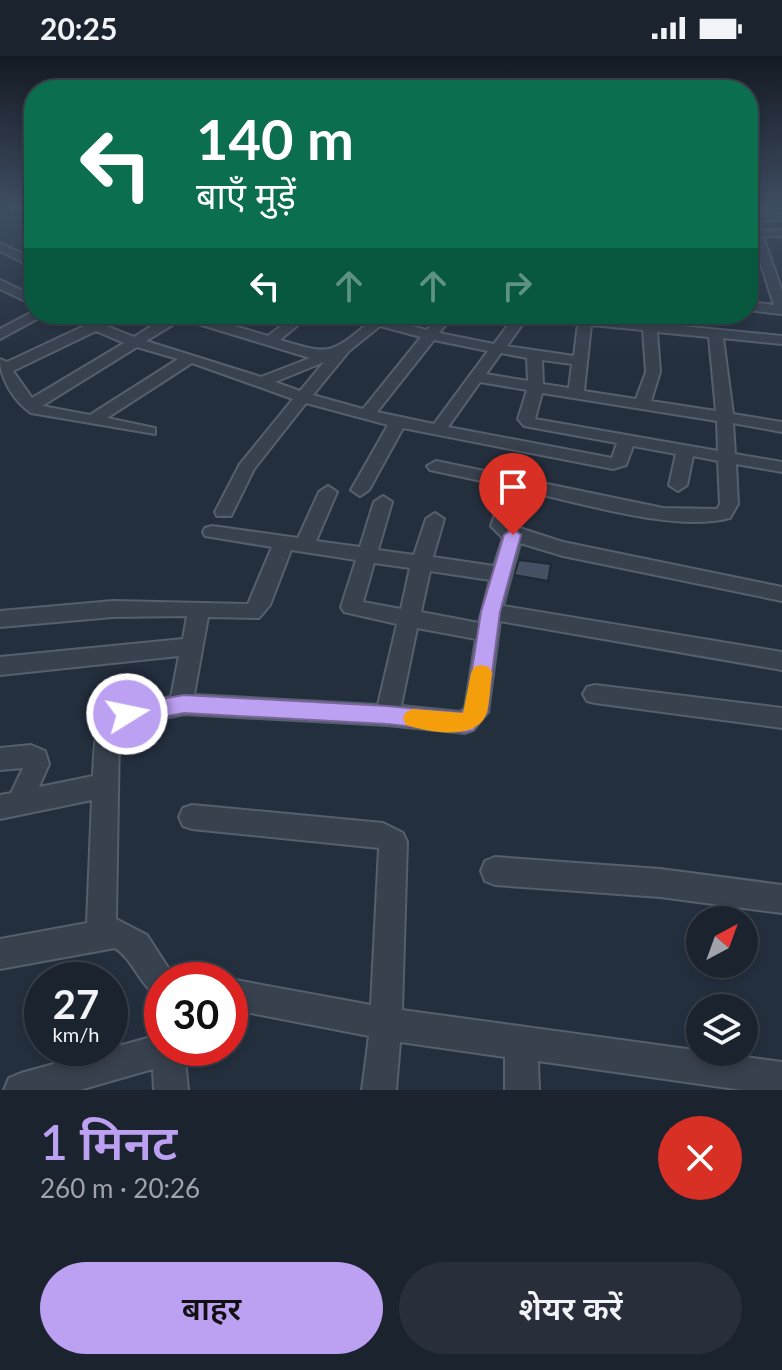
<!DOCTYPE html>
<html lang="hi">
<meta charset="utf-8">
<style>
body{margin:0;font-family:Lato,"Noto Sans Devanagari",sans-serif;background:#282f3a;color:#f1f3f6;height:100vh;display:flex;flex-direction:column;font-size:30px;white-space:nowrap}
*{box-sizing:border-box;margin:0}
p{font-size:26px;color:#a0a4aa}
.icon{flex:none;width:44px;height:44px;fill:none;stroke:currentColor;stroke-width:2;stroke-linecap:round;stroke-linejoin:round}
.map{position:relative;height:1034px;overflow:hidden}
.details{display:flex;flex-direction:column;background:#1b232e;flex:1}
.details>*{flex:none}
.hud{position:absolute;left:24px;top:24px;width:734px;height:244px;border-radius:32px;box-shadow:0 4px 12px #0003,0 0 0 2px #39404a;background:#0b6e4f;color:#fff;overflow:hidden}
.needle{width:52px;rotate:41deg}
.buttons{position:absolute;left:686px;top:850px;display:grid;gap:16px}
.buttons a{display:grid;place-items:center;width:72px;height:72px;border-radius:50%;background:#1b232e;box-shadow:0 4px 12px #0003,0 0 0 2px #39404a;font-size:40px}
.speed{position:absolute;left:24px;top:906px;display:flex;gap:16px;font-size:40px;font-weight:700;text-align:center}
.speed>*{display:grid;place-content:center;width:104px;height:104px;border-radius:50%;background:#1b232e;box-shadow:0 4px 12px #0003,0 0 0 2px #39404a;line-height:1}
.speed small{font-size:20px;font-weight:400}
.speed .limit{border:12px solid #d22;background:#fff;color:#111}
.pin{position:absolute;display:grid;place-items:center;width:68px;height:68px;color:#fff;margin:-82px -34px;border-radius:50% 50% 50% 0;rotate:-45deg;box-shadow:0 0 8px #0007}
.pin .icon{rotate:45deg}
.me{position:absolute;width:88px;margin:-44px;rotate:80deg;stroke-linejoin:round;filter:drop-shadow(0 0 6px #0008)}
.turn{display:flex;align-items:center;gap:28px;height:168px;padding:0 40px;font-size:36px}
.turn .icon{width:104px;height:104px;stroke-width:2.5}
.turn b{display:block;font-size:56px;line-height:68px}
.lanes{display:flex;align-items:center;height:76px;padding:0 40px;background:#0003;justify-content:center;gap:40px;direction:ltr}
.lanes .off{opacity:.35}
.round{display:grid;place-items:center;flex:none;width:84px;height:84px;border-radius:42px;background:#282f3a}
.summary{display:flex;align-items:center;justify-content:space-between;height:136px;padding:0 40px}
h1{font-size:48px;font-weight:600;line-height:60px;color:#bca0f2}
.button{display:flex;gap:16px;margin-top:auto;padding:16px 40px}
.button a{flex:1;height:92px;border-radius:48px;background:#bca0f2;color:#111;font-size:32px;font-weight:600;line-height:92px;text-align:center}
.button a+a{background:#282f3a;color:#f1f3f6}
.status{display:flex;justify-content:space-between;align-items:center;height:56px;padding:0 40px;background:#1b232e;direction:ltr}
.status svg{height:22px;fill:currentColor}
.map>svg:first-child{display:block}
</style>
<div class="status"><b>20:25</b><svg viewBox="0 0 49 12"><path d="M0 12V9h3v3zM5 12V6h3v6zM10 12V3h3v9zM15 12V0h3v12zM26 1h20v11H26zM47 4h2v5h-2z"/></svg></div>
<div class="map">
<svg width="782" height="1034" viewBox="0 0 782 1034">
<rect width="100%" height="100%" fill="#242f3e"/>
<path fill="#455162" stroke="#1f2835" stroke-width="2" d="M 519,504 L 551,508 L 548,525 L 514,519 Z"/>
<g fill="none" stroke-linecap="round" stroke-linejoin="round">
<g stroke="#565f6c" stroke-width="4">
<path id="minor" d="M 0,153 L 6,153 L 1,156 Z
M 26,153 L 34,153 L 34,158 Z
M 748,153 L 754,153 L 756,159 L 782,158 L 782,164 L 758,164 L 762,175 L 782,174 L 782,180 L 763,180 L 782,235 L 782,258 L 748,254 L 748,246 L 774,249 L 748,167 Z
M 0,187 L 34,203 L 34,212 L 0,195 Z
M 0,224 L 34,240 L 34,249 L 0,233 Z
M 34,255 L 34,258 L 46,258 L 0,283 L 0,273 Z
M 58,258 L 77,258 L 134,281 L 171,258 L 195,258 L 268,280 L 296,258 L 311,258 L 280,284 C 327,298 330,300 368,267 L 347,258 L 388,258 L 387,264 L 427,274 L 440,258 L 454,258 L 439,277 L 494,288 L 514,261 L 511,258 L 559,258 L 782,280 L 782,288 L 723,282 L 733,358 L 782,366 L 782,376 L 733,367 L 735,398 L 782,406 L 782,416 L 736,408 L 738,448 L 730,462 C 674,477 579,446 521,434 L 510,469 L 563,486 L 782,531 L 782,545 L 563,500 L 520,487 L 503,550 L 782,596 L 782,614 L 500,565 L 488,656 L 473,674 L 465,677 L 387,669 L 184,658 L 125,670 L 119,677 L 116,863 L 147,879 L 176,924 L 162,924 L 162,942 C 141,934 135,905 115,892 L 0,913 L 0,883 L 87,867 L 92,744 L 0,763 L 0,739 L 11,737 L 23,712 L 0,714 L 0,692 L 31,689 L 45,695 L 49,708 L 39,731 L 93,720 C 96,645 101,654 171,641 L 179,600 L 0,619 L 0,601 L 183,583 L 187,560 L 113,561 L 0,571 L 0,555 L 113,545 L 248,548 L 272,491 L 205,480 L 203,476 L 205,472 L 212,470 L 298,482 L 319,436 L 328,430 L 337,436 L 316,485 L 360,491 L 374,446 L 383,440 L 392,446 L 378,494 L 414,499 L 426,463 L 435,457 L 444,463 L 433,501 L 494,510 L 503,482 L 491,470 L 505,430 L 430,414 L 427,410 L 436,405 L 663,452 L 717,453 L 720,448 L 718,405 L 693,400 L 687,429 L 678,435 L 669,429 L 676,398 L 633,390 L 626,409 L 613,413 L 403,372 L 369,434 L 360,440 L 351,434 L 388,369 L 306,347 L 254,413 L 231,460 L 217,460 L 215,456 L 240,408 L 293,343 L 192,307 L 107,362 L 155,372 L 155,378 L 31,357 C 14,345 0,323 0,303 L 7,306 L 84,270 ZM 182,263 L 310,302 L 261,321 L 146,285 ZM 526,263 L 578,268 L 574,300 L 507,290 ZM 591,269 L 643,274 L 646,316 L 636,343 L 584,335 ZM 380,270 L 421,281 L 363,353 L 313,339 L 349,295 ZM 96,275 L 124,287 L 32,342 L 13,315 ZM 657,276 L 709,281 L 716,355 L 651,345 L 660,316 ZM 434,284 L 488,295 L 434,368 L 377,356 ZM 137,291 L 178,303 L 90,359 L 42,350 ZM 501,297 L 527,302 L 528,325 L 486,318 ZM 542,304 L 572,308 L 569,332 L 543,328 ZM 324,306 L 300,335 L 275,326 ZM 480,326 L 527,334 L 518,363 L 524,370 L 617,387 L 612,402 L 448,371 ZM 542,337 L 717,365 L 718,395 L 535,363 ZM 291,494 L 356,504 L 341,551 L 344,556 L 397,568 L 378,649 L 194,639 L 208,561 L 259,562 L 270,549 ZM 374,507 L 410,512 L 401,553 L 363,546 ZM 430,515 L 490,524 L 479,567 L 421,556 ZM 417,572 L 476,583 L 465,652 L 460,656 L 401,650 Z
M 595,629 L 782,652 L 782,672 L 595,647 L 587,645 L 583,638 L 587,631 Z
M 192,749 L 383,767 L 403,777 L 407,786 L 402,954 L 782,1006 L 782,1034 L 742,1034 L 538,1005 L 539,1034 L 505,1034 L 505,1001 L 400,986 L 396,1034 L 362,1034 L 369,980 L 230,953 L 230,924 L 226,924 L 230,923 L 371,949 L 379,792 L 192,773 L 183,770 L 179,761 L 183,752 Z
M 495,801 L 660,813 L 782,829 L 782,857 L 660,841 L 495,829 L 485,825 L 481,815 L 485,805 Z
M 162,978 L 162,992 L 184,992 L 188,1034 L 154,1034 L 153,1013 L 80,1034 L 4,1034 L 9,1022 L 21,1017 Z"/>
</g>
<use href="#minor" fill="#38414e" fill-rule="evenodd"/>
</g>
<linearGradient id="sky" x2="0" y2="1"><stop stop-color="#141a22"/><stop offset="0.51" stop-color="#3f4d63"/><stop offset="1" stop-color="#3f4d63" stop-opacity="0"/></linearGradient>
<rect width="782" height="298" fill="url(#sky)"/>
<path fill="#bca0f2" stroke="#7a689d" stroke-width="2" d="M 513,473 L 521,479 L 500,556 L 487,656 L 473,674 L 465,676 L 387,668 L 184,657 L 127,667 L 120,665 L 117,658 L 120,652 L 127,649 L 184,639 L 387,650 L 461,657 L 466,652 L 481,556 L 504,479 Z"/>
<path fill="#f59e0b" d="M 481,609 L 489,611 L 492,617 C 490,630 490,644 487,656 C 478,686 428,676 406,669 L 403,662 L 406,656 L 413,653 L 463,657 L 471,617 L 474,611 Z"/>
</svg>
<div class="buttons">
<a><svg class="needle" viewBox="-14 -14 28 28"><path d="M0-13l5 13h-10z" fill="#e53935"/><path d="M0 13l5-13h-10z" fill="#a0a4aa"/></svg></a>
<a><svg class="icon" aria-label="layers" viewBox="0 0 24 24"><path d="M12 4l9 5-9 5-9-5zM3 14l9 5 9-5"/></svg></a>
</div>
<div class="speed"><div>27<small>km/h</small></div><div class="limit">30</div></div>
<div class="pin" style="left:513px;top:479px;background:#d93025"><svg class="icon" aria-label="arrive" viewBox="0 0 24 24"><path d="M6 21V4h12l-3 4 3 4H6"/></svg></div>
<svg class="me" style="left:127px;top:658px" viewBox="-20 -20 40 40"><circle r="17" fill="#bca0f2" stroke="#fff" stroke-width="3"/><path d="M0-11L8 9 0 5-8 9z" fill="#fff"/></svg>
<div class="hud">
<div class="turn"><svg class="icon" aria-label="left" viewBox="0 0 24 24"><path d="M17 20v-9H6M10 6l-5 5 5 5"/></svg><div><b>140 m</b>बाएँ मुड़ें</div></div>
<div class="lanes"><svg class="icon" aria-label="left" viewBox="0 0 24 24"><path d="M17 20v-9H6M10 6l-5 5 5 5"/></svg><svg class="icon off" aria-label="ahead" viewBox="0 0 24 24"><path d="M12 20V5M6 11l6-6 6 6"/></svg><svg class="icon off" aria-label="ahead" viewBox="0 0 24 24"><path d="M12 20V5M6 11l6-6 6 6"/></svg><svg class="icon off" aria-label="right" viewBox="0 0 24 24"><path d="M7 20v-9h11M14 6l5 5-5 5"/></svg></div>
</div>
</div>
<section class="details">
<div class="summary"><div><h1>1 मिनट</h1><p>260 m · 20:26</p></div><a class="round" style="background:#d93025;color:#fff"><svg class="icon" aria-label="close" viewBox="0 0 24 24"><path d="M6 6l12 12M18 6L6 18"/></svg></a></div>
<div class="button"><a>बाहर</a><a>शेयर करें</a></div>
</section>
